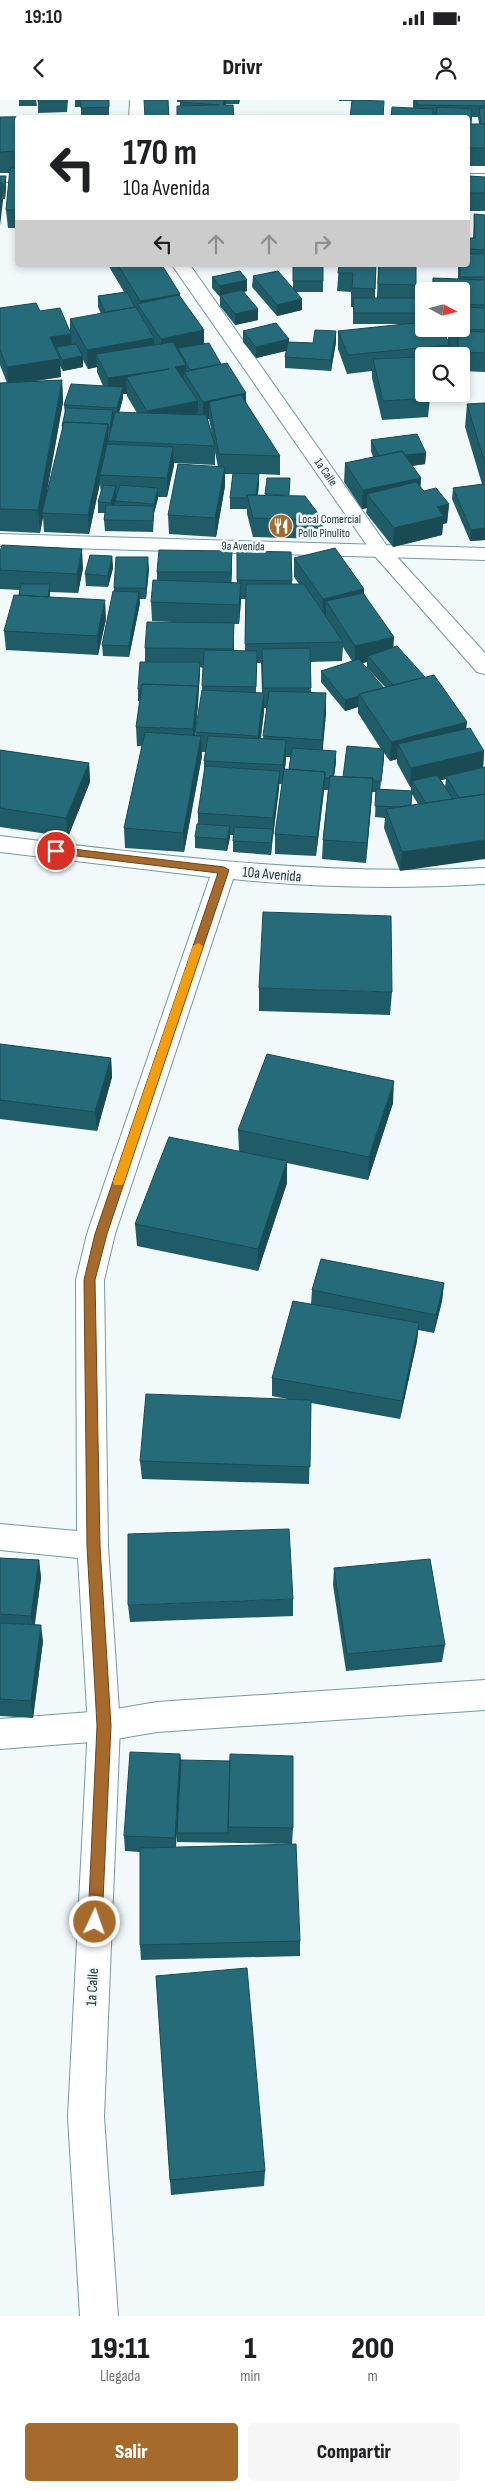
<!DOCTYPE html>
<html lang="es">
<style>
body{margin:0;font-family:"Sofia Sans Condensed",sans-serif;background:#f6f6f6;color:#202124;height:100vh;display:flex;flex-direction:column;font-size:19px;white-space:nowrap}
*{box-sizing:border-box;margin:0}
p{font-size:16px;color:#757577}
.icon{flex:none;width:28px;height:28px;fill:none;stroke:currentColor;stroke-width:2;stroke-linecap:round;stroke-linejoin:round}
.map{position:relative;height:2216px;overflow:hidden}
.sheet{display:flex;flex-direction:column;background:#fff;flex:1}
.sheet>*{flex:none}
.banner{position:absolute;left:15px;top:15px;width:455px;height:152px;border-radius:5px;box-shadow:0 2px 8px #0003;background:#fff;color:#202124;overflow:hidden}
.needle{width:32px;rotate:97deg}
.fabs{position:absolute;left:415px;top:182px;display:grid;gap:10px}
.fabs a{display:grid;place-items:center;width:55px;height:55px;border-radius:5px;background:#fff;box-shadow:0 2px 8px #0003;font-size:25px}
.pin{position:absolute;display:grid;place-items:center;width:42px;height:42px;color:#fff;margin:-21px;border:2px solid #fff;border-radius:50%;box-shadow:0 1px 5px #0007}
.me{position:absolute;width:55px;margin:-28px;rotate:3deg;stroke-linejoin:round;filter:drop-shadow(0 0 4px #0008)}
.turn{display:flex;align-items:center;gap:18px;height:105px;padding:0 25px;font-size:22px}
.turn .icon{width:65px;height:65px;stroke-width:2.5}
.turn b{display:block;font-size:35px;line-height:42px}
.lanes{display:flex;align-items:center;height:48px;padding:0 25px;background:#0003;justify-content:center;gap:25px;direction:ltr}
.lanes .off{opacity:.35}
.eta{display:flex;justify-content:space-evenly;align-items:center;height:85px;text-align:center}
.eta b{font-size:30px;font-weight:800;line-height:35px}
.primary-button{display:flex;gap:10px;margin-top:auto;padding:10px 25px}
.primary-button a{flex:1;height:58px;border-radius:5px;background:#a56a2c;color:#fff;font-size:20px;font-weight:800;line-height:58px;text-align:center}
.primary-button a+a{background:#f6f6f6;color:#202124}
.status{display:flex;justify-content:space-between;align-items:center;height:35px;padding:0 25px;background:#fff;direction:ltr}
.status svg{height:14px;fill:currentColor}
header{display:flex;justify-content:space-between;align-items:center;height:65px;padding:0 25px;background:#fff;font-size:22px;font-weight:800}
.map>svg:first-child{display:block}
</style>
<div class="status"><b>19:10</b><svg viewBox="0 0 49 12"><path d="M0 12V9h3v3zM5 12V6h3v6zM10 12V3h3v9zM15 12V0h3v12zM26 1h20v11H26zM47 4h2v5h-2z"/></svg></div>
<header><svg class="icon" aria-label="back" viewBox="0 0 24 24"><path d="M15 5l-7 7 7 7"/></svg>Drivr<svg class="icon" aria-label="person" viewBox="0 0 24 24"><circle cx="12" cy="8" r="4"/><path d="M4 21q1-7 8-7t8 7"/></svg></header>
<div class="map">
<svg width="485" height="2216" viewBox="0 0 485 2216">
<rect width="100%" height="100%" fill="#f1f9fb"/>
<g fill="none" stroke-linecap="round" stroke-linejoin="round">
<g stroke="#729ba5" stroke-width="2">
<path id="service" d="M 485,1580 L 485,1610 L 157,1632 L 104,1641 L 0,1649 L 0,1619 L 104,1611 L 157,1602 Z"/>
</g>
<g stroke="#729ba5" stroke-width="2">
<path id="minor" d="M 0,434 L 485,448 L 485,460 L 0,446 Z
M 0,736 C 163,756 320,776 485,768 L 485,784 C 401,789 317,788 233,779 L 115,1134 L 104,1180 L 108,1446 L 120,1626 L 104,2017 L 118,2216 L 80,2216 L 68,2017 L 88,1626 L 78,1458 L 0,1450 L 0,1424 L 77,1431 L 76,1180 L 87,1134 L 210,777 L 0,752 Z"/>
</g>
<g stroke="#729ba5" stroke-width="2">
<path id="secondary" d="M 130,0 L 146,0 L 145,18 L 129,18 Z
M 468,63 L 485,63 L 485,73 L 468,73 Z
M 0,72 L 18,72 L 18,82 L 0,82 Z
M 172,165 L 190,165 L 387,446 L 485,553 L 485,574 L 477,572 L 373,454 Z"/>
</g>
<use href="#service" fill="#fff" fill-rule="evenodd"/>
<use href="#minor" fill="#fff" fill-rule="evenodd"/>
<use href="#secondary" fill="#fff" fill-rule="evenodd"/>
</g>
<path fill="#205c68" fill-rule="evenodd" d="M 19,0 L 36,0 L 37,6 L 19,6 Z
M 38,0 L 68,0 L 67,12 L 38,13 Z
M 75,0 L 109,0 L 109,18 L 18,18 L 18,128 L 8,128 L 6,110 L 10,73 L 0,73 L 0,17 L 81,16 L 81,7 L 75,7 Z
M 177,0 L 240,0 L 239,4 L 226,4 L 226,5 L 180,6 L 180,2 L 177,2 Z
M 339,0 L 366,0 L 366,1 L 339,1 Z
M 413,0 L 485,0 L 485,66 L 468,66 L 468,18 L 433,16 L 413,8 ZM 471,17 L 478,17 L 479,24 L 471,24 Z
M 0,76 L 6,76 L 6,87 L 5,99 L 3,99 L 3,101 Z
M 468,76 L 485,77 L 485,111 L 468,111 L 468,120 Z
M 474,114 L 485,115 L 485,272 L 461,271 L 461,256 L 457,256 L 457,248 L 450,247 L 449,256 L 424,256 L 424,266 L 421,266 L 430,298 L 428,317 L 382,320 L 372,278 L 372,271 L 347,274 L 338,249 L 338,231 L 407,224 L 353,224 L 353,207 L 351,207 L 351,192 L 337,191 L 339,165 L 437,165 L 437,166 L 416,166 L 415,198 L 424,198 L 424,229 L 448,241 L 448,229 L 461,229 L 461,191 L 432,191 L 433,178 L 458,179 L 458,167 L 448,167 L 448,165 L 468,165 L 468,134 L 468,138 L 473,138 ZM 376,165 L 378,165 L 377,198 L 375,198 Z
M 108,165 L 162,165 L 180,197 L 204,230 L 204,244 L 221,264 L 280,356 L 280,375 L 259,374 L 258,395 L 265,395 L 265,394 L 289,396 L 323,420 L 322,439 L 253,437 L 247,414 L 247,409 L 230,409 L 230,398 L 233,374 L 225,374 L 225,386 L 216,437 L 169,434 L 168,415 L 218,367 L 215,352 L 215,365 L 173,363 L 167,397 L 158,397 L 154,413 L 153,432 L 105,431 L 104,420 L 105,413 L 98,413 L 98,402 L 101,393 L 100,383 L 89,434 L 44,432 L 43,417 L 40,433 L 0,431 L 0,283 L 7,283 L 0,265 L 0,208 L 40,211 L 70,233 L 70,219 L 101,214 L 98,207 L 98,196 L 124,192 ZM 83,260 L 88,269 L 97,267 L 97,272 L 103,286 L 64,305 L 65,314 L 62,326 L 62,331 L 46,397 L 63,302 L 62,280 L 35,281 L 61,277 L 60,266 L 63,271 L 83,267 ZM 123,294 L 127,294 L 127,296 L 137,313 L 119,313 L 123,298 ZM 208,319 L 209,319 L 212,334 Z
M 293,165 L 323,165 L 323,192 L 296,192 L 302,210 L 277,216 L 252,187 L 253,176 L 293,189 Z
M 212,177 L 247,180 L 247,191 L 244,192 L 258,220 L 235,225 L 220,206 L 220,197 L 212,188 Z
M 243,231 L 289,239 L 289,242 L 313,243 L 336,242 L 331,271 L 285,268 L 285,257 L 286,251 L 256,258 L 243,242 Z
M 485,303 L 485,440 L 470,441 L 452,399 L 453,388 L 482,384 L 465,327 L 467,304 Z
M 371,340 L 426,353 L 425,364 L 412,366 L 421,378 L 420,387 L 424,391 L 449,404 L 447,423 L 443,424 L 442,435 L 393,447 L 366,413 L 367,408 L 362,409 L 344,382 L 345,363 L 373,357 L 371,351 Z
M 237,451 L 291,452 L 292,484 L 299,484 L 294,477 L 294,458 L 364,489 L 364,493 L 393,548 L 466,629 L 484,651 L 483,667 L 485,667 L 400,771 L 384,728 L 385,718 L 375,717 L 376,692 L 372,692 L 366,763 L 322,759 L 323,740 L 328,690 L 324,690 L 316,756 L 275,754 L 275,734 L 282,684 L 279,684 L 271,755 L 233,752 L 233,735 L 230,735 L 227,751 L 195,748 L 195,737 L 198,724 L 198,713 L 204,672 L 204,661 L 206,652 L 202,652 L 202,656 L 184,752 L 125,748 L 124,728 L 142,646 L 137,646 L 136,627 L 140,601 L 138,601 L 138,589 L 145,562 L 145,548 L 192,523 L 152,521 L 151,502 L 157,480 L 157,472 L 232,470 L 231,482 L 237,483 ZM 241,499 L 246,499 L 245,551 L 234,551 L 234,524 L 239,524 ZM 343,547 L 352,561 L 321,571 L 321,582 L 345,611 L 358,607 L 358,613 L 381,649 L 343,677 L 334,676 L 336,662 L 322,650 L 326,613 L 311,593 L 310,562 L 342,561 ZM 367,562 L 367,568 L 385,587 L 384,588 L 362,563 ZM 256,563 L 261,563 L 262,593 L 256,593 ZM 200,567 L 203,568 L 202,590 L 195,636 L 198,605 ZM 264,608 L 267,608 L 263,639 L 261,639 ZM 384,653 L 390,661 L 397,659 L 397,663 L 410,687 L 411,687 L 411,691 L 380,689 ZM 286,657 L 291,657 L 289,669 L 285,669 ZM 446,679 L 445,687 L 441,680 ZM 412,694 L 418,704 L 411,705 Z
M 0,452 L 83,468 L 78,493 L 50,492 L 50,497 L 106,519 L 98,555 L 6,550 L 4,531 L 19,495 L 20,490 L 0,489 Z
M 112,456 L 113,468 L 108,487 L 86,486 L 85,474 Z
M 149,469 L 146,499 L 139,499 L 140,503 L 129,557 L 103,556 L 102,545 L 114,491 L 114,488 Z
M 0,650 L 89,663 L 90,682 L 68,737 L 0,727 Z
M 259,888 L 392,892 L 390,915 L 259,911 Z
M 0,944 L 111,958 L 112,977 L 97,1031 L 0,1019 Z
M 393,1003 L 368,1080 L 287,1063 L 287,1083 L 258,1171 L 137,1146 L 135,1124 L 239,1051 L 238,1030 Z
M 444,1183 L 442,1201 L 434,1233 L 418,1230 L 417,1241 L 400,1319 L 311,1303 L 309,1384 L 142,1379 L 140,1361 L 288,1299 L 272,1296 L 272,1278 L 311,1204 L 312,1190 Z
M 0,1458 L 39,1460 L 41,1478 L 35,1524 L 43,1541 L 33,1618 L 0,1616 Z
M 334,1468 L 445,1545 L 442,1562 L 346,1571 L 333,1485 Z
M 293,1499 L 293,1516 L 130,1522 L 128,1505 Z
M 180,1654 L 181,1660 L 293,1728 L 292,1744 L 177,1742 L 177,1734 L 176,1747 L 300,1841 L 300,1856 L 141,1860 L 140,1845 L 140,1752 L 125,1751 L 124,1736 Z
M 156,1876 L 265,2071 L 264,2086 L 171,2095 Z"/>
<path fill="#1a4b55" d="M 224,0 L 226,0 L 226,5 L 223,5 Z
M 6,76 L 6,87 L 5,99 L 4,88 Z
M 2,83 L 3,101 L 0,126 L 0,97 Z
M 247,180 L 247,191 L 221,197 L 220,195 L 220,186 Z
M 180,194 L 181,212 L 141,209 L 140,201 Z
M 302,199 L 302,210 L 277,216 L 277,205 Z
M 258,209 L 258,220 L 235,225 L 235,214 Z
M 204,230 L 204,249 L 178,248 L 161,258 L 161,239 Z
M 336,231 L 336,242 L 331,271 L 331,260 Z
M 71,234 L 72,253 L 56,247 L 56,255 L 50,237 Z
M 154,238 L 155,256 L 96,254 L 97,267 L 88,269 L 87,250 Z
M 289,239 L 289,250 L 256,258 L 256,247 Z
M 83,256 L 83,267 L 63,271 L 62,260 Z
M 60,259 L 61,277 L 8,285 L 7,267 Z
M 186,265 L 186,276 L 184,272 L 184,284 L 175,267 Z
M 169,269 L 126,277 L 127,294 L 123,294 L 123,298 L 117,320 L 117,308 L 108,296 L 108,278 Z
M 62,280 L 63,302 L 43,413 L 42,413 L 43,417 L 40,433 L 38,410 Z
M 246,293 L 246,312 L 209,302 L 209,319 L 203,320 L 203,302 Z
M 198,301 L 198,319 L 148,330 L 147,311 Z
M 113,310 L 114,321 L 110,340 L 110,328 Z
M 108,324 L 108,345 L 100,375 L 100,383 L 89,434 L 88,415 Z
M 173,347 L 174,366 L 167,397 L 167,378 Z
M 426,353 L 425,364 L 380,370 L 380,359 Z
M 225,367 L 225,386 L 216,437 L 215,418 Z
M 259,374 L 259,385 L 256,410 L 256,398 Z
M 421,378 L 420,397 L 367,394 L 367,408 L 362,409 L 363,390 Z
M 116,386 L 116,397 L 112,414 L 111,403 Z
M 158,388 L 158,399 L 154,413 L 153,432 L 154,404 Z
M 449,404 L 447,423 L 443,424 L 442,435 L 393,447 L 394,428 L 437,407 Z
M 485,428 L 485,440 L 470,441 L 471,430 Z
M 82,449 L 83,468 L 78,493 L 77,474 Z
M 232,451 L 232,470 L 231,492 L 231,472 Z
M 112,456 L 113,468 L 108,487 L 108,476 Z
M 148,457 L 149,469 L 146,499 L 146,488 Z
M 241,483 L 241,502 L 239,524 L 239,505 Z
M 50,484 L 50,496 L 48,513 L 47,502 Z
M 364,489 L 363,508 L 326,501 L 326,517 L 322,518 L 323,499 Z
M 139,492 L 140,503 L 129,557 L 129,546 Z
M 105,500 L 106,519 L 98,555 L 97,536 Z
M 234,523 L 234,542 L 233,568 L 233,549 Z
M 394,537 L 393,556 L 368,556 L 367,562 L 355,565 L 355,546 Z
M 200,562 L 200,574 L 198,602 L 198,590 Z
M 198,586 L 198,605 L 193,648 L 193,629 Z
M 264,593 L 264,613 L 258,655 L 258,636 Z
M 326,593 L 326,613 L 322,659 L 322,640 Z
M 359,596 L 358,607 L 345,611 L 345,600 Z
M 467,622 L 465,642 L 398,644 L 397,659 L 390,661 L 391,642 Z
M 201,636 L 202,656 L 184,752 L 183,733 Z
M 286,640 L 286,659 L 283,685 L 283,665 Z
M 384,649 L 384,660 L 380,693 L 381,681 Z
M 336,651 L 336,662 L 332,690 L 333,679 Z
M 484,651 L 483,671 L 446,676 L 446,679 L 415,686 L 412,681 L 411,687 L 410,687 L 411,668 Z
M 89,663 L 90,682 L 68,737 L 66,718 Z
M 280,671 L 279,690 L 273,737 L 273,718 Z
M 325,672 L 324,691 L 316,756 L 317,737 Z
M 373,678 L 372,698 L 366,763 L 367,743 Z
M 230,726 L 230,738 L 227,751 L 227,739 Z
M 273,729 L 272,741 L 271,755 L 271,743 Z
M 485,740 L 485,759 L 400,771 L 402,752 Z
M 111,958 L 112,977 L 97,1031 L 95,1012 Z
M 394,981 L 393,1003 L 368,1080 L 369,1057 Z
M 287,1061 L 287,1083 L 258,1171 L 258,1149 Z
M 444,1183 L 442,1201 L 434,1233 L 436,1215 Z
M 419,1223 L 417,1241 L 400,1319 L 402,1301 Z
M 39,1460 L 41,1478 L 33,1532 L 31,1516 Z
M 41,1525 L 43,1541 L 33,1618 L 31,1601 Z
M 180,1654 L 181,1670 L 175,1753 L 175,1738 Z"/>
<path fill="#256b79" stroke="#1a4b55" d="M 38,0 L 67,0 L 67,2 L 38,2 Z
M 80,0 L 109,0 L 109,7 L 81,8 Z
M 144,0 L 168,0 L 169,18 L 145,18 Z
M 181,0 L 224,0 L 223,5 L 233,5 L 234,18 L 177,18 L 177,6 L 219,5 L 180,2 Z
M 352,0 L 384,1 L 383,18 L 350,18 Z
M 417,0 L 485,0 L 485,6 L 417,5 Z
M 392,7 L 433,9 L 433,18 L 391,18 Z
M 437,7 L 472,9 L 471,24 L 468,24 L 468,18 L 436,18 Z
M 479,8 L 485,8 L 485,24 L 481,24 Z
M 96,16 L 96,18 L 18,18 L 18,51 L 0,52 L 0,17 Z
M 468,24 L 485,24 L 485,48 L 468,48 Z
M 10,68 L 18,68 L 18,110 L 6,110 Z
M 0,76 L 6,76 L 4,88 L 2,88 L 2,83 L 0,83 Z
M 468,76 L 485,77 L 485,93 L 469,93 L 469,106 L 468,106 Z
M 0,83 L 2,83 L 0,97 Z
M 474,114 L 485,115 L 485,150 L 468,149 L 468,138 L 475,138 Z
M 468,154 L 485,154 L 485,177 L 460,177 L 460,165 L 468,165 Z
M 118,165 L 162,165 L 180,194 L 140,201 Z
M 293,165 L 323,165 L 323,181 L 293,181 Z
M 339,165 L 376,165 L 375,189 L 352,188 L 353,173 L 338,173 Z
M 379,165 L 416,165 L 416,185 L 378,184 Z
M 240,171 L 247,180 L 220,186 L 212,177 Z
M 278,171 L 302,199 L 277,205 L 253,176 Z
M 433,178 L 485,180 L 485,205 L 461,204 L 461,191 L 433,191 Z
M 242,190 L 258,209 L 235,214 L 220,195 Z
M 127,192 L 135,207 L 105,212 L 98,196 Z
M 179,195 L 204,230 L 161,239 L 137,204 Z
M 353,198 L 424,198 L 424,213 L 354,213 Z
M 36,203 L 40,211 L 60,208 L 71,234 L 50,237 L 60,259 L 7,267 L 0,250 L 0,208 Z
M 136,207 L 154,238 L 87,250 L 70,219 Z
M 461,207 L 485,208 L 485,230 L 450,229 L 461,229 Z
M 424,222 L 424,229 L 442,229 L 450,245 L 348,255 L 338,231 Z
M 276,223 L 289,239 L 256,247 L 243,231 Z
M 315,230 L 336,231 L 331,260 L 285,257 L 288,242 L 313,243 Z
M 458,231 L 485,232 L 485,253 L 458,252 Z
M 173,242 L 186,265 L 175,267 L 198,301 L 147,311 L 126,277 L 169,269 L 108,278 L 96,254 Z
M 209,243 L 221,264 L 190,270 L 178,248 Z
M 76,244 L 83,256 L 62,260 L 56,247 Z
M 418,257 L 424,277 L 424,294 L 428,294 L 430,298 L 383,301 L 373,259 Z
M 227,263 L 246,293 L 203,302 L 184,272 Z
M 62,280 L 38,410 L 0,409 L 0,283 Z
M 71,284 L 123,287 L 117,308 L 64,305 Z
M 241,295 L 280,356 L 219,354 L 209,302 Z
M 485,303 L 485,364 L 467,304 Z
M 66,308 L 113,310 L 110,328 L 108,328 L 108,324 L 64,322 L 63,326 L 62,326 Z
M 115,312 L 206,315 L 215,346 L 108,341 Z
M 64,322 L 108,324 L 88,415 L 42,413 Z
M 417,334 L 426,353 L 405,355 L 402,351 L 379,356 L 371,340 Z
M 107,344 L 173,347 L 167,378 L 100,375 Z
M 402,351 L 421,378 L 363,390 L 345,363 Z
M 178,364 L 225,367 L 215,418 L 168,415 Z
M 233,373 L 259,374 L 256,395 L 247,395 L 247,398 L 230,398 Z
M 267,378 L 290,378 L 289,395 L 265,394 Z
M 416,382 L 424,391 L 436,388 L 449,404 L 437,407 L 444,416 L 394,428 L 367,394 Z
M 484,384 L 485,386 L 485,428 L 471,430 L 453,388 Z
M 103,385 L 116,386 L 111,403 L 98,402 Z
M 120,385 L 158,388 L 154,404 L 115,401 Z
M 247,395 L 305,396 L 323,420 L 253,418 Z
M 106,405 L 154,406 L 153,421 L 104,420 Z
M 2,445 L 82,449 L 77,474 L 0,470 L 0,452 Z
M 335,448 L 364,489 L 323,499 L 294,458 Z
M 159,450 L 232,451 L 231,472 L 157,472 Z
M 237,451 L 291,452 L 292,481 L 237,480 Z
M 90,455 L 112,456 L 108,476 L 85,474 Z
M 116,457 L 148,457 L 146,488 L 114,488 Z
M 153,480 L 241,483 L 239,505 L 151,502 Z
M 21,484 L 50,484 L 48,497 L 19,495 Z
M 246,484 L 304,484 L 343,542 L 245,544 Z
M 113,491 L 139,492 L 129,546 L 102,545 Z
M 363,493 L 394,537 L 355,546 L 326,501 Z
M 14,495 L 105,500 L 97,536 L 4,531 Z
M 147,522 L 234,523 L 233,549 L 145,548 Z
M 397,546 L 425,577 L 393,585 L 368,556 Z
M 310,548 L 311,588 L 263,588 L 262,549 Z
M 204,550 L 257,551 L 256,587 L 202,586 Z
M 359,559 L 384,588 L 359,594 L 359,596 L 345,600 L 321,571 Z
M 140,562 L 200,562 L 198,590 L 198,586 L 142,584 L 141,589 L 138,589 Z
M 434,575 L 467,622 L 391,642 L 359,594 Z
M 142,584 L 198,586 L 193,629 L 136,627 Z
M 202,590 L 264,593 L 258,636 L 195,632 Z
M 269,591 L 326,593 L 322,640 L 263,636 Z
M 470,628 L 484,651 L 411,668 L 398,644 Z
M 145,632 L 201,636 L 183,733 L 124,728 Z
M 208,636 L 286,640 L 283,665 L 204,661 Z
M 347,646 L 384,649 L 381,681 L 373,681 L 373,678 L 343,677 Z
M 292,648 L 336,651 L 333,676 L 330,676 L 329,678 L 325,678 L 325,672 L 289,669 Z
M 0,650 L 89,663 L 66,718 L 0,708 Z
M 205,666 L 280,671 L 273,718 L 198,713 Z
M 485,667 L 485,694 L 459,698 L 446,676 Z
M 284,669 L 325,672 L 317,737 L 275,734 Z
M 437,675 L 453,699 L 426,703 L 412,681 Z
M 330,676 L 373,678 L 367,743 L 323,740 Z
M 376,689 L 412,691 L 411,705 L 399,707 L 375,706 Z
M 485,694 L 485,740 L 402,752 L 386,709 Z
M 197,724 L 230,726 L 227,739 L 195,737 Z
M 234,727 L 273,729 L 271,743 L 233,741 Z
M 263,812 L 391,816 L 392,892 L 259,888 Z
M 0,944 L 111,958 L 95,1012 L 0,1000 Z
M 267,954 L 394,981 L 369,1057 L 238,1030 Z
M 169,1037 L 287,1061 L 258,1149 L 135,1124 Z
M 321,1159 L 444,1183 L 436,1215 L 312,1190 Z
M 293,1201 L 419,1223 L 402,1301 L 272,1278 Z
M 146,1294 L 311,1300 L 310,1367 L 140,1361 Z
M 289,1429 L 293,1499 L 128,1505 L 128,1434 Z
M 0,1458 L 39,1460 L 31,1516 L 0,1514 Z
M 430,1459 L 445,1545 L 347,1554 L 334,1468 Z
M 0,1523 L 41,1525 L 31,1601 L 0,1599 Z
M 130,1652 L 180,1654 L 175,1738 L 124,1736 Z
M 230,1654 L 293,1656 L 293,1728 L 228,1727 Z
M 181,1660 L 230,1661 L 228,1733 L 177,1733 Z
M 296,1744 L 300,1841 L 140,1845 L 140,1748 Z
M 247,1868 L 265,2071 L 170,2080 L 156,1876 Z"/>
<path fill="#a56a2c" stroke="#6b451d" d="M 56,747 L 224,767 L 229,770 L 107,1134 L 95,1180 L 100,1446 L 111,1626 L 102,1822 L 100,1826 L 95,1828 L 90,1826 L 88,1822 L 97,1626 L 87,1446 L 84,1180 L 95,1134 L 218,773 L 52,753 L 51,751 Z"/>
<path fill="#f59e0b" d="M 198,843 L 203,846 L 124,1082 L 122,1085 L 114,1085 L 113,1082 L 193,846 Z"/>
<defs>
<g id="restaurant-disc" transform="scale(1.25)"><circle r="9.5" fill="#a56a2c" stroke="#f1f9fb"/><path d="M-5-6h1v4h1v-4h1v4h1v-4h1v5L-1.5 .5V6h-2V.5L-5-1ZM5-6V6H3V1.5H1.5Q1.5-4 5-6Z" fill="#fff"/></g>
</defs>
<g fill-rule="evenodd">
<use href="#restaurant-disc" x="281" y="426"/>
</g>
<g text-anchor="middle" stroke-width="5" stroke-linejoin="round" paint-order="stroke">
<g font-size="12" fill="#28393d" stroke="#f1f9fb">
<text transform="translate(326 372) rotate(55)" y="4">1a Calle</text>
<text transform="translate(243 446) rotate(1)" y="4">9a Avenida</text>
</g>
<g font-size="12" fill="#28393d" stroke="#f1f9fb" text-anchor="start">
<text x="298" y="423">Local Comercial<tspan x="298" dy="14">Pollo Pinulito</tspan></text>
</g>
<g font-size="15" fill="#28393d" stroke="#f1f9fb">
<text transform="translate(272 774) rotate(5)" y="5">10a Avenida</text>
<text transform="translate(92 1887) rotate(-87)" y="5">1a Calle</text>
</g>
</g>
</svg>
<div class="fabs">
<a><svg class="needle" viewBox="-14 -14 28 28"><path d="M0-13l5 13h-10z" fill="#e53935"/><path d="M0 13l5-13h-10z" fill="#757577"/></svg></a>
<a><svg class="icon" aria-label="search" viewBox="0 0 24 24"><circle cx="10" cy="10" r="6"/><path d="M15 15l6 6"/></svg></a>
</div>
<div class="pin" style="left:56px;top:751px;background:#d93025"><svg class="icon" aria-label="arrive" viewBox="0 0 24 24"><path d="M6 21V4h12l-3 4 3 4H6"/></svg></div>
<svg class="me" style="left:95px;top:1822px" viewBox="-20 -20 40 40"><circle r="17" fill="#a56a2c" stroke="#fff" stroke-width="3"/><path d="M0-11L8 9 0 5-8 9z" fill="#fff"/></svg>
<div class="banner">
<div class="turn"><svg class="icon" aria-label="left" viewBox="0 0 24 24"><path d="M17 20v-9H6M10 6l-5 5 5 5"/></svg><div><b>170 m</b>10a Avenida</div></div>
<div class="lanes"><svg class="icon" aria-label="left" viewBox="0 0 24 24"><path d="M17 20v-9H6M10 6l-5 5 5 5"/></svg><svg class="icon off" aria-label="ahead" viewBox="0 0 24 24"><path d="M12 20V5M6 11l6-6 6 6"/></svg><svg class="icon off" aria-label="ahead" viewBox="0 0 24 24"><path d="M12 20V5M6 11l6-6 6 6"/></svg><svg class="icon off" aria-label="right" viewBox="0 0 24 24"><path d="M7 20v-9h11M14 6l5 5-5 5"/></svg></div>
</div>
</div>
<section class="sheet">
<div class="eta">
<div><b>19:11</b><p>Llegada</p></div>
<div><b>1</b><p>min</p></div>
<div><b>200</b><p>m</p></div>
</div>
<div class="primary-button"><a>Salir</a><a>Compartir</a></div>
</section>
